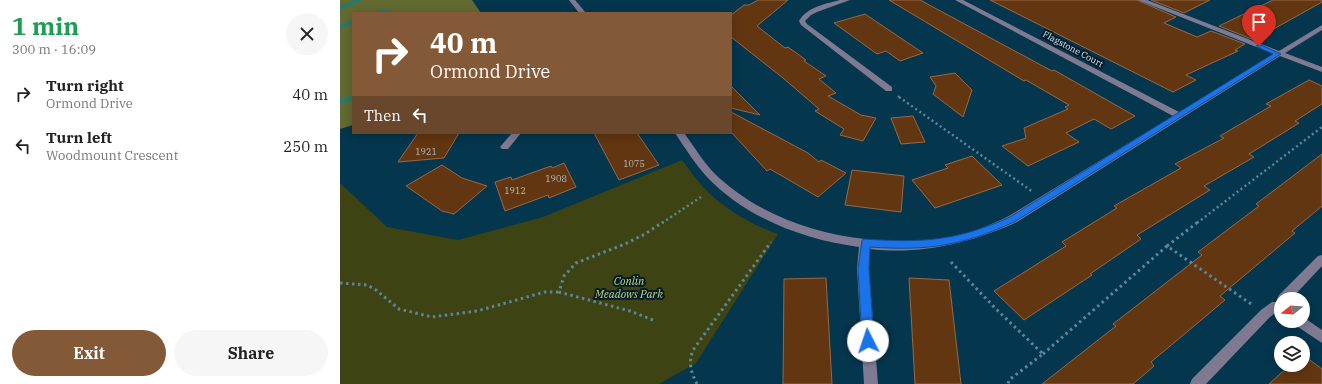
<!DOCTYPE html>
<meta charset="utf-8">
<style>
body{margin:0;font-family:"IBM Plex Serif",serif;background:#f6f6f6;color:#222;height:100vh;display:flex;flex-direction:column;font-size:15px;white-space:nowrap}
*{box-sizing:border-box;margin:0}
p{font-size:13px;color:#767676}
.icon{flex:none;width:22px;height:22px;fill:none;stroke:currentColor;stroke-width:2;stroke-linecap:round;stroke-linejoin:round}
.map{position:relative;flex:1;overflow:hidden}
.details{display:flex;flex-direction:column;background:#fff;width:340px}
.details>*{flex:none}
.hud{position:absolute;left:12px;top:12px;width:380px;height:122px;border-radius:0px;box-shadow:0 2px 10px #0003;background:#845938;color:#fff;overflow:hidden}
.needle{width:26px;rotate:253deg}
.controls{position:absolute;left:934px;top:292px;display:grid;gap:8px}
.controls a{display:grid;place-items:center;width:36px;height:36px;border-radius:50%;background:#fff;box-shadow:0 2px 10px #0003;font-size:20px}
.pin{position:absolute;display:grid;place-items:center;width:34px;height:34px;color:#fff;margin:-41px -17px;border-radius:50% 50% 50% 0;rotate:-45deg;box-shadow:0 0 4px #0007}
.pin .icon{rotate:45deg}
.me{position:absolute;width:44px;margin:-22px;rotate:356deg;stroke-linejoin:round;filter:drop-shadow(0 0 3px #0008)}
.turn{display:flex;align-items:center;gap:14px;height:84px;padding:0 12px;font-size:18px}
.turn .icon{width:52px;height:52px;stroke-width:2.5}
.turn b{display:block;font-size:28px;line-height:34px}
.then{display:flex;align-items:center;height:38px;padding:0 12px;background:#0003;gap:8px;font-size:15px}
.round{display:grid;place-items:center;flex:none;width:42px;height:42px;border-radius:21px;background:#f6f6f6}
.overview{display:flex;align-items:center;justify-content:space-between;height:68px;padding:0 12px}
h1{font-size:24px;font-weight:700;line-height:30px;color:#1e9e55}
.primary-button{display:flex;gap:8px;margin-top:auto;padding:8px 12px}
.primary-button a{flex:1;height:46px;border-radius:24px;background:#845938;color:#fff;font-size:16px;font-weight:700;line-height:46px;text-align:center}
.primary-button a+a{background:#f6f6f6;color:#222}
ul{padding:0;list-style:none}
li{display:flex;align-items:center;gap:12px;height:52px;padding:0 12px}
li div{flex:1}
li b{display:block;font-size:15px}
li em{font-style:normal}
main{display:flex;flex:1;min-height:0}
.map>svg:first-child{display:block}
</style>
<main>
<section class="details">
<div class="overview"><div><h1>1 min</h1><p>300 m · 16:09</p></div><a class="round"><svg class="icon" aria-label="close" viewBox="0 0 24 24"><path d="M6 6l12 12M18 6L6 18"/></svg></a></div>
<ul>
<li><svg class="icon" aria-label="right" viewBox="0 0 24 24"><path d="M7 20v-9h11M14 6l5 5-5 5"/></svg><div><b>Turn right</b><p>Ormond Drive</p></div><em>40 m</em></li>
<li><svg class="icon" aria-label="left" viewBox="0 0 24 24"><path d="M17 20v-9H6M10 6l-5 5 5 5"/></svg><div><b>Turn left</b><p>Woodmount Crescent</p></div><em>250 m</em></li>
</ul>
<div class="primary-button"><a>Exit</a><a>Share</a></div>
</section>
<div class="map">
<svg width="982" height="384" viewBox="0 0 982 384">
<rect width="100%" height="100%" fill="#04364e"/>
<path fill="#3d4312" d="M 342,160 C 350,170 357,181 366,190 C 386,210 412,225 438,234 L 356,363 L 319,384 L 0,384 L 0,183 L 47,227 L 118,240 L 203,217 Z"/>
<path fill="#626a31" d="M 0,0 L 132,0 L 141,13 L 13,13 L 13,125 L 0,129 Z"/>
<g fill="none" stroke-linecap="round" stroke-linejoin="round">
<path stroke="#2a7867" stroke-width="4" d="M 0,8 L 19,0
M 37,13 L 43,11 L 51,13
M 0,26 L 13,22"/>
<path stroke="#2a7867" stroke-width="5" d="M 0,101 L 13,98"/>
</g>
<path fill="#633612" stroke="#9a6845" d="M 418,0 L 448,0 L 417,26 L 445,48 L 448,47 L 466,60 L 464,61 L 486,76 L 479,79 L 496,93 L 488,96 L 521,115 L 536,118 L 523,141 L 500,135 L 504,129 L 475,111 L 479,109 L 443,78 L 391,37 L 391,15 L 404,5 L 409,5 Z
M 549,0 L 580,0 L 712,71 L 714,70 L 795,116 L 771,129 L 754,119 L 726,133 L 739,142 L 688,166 L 662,146 L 686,138 L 684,128 L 728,109 L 725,107 L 729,105 L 686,80 L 684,81 Z
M 650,0 L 797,0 L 836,17 L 824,23 L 857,37 L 871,31 L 905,44 L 895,50 L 898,51 L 846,75 L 856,80 L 833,92 Z
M 811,0 L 870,0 L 844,13 Z
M 933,0 L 982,0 L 982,2 L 914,40 L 879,26 Z
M 525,14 L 583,53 L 560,61 L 546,51 L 537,54 L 494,23 Z
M 615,73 L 632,90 L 623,117 L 593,94 L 596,86 L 590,77 Z
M 969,80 L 982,86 L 982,104 L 955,121 L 959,123 L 909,154 L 914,157 L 864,186 L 870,190 L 797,235 L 801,239 L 750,274 L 752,275 L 684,320 L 654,291 L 726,246 L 722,242 L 777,208 L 774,206 L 841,168 L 835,164 L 884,138 L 880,136 L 931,106 L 926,104 Z
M 391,86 L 420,115 L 391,108 Z
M 391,112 L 468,153 L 479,162 L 481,160 L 506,173 L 478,197 L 430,169 L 427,171 L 391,132 Z
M 573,116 L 585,142 L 561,144 L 551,118 Z
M 78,133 L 119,133 L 104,158 L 58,162 Z
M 254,133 L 297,133 L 319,165 L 279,180 Z
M 982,154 L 982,206 L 952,231 L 955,233 L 880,296 L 885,300 L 811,362 L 814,366 L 793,384 L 702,384 L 776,326 L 773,324 L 862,255 L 858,252 L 919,206 L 916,204 Z
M 632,156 L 662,185 L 595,208 L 572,180 L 608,168 L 605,165 Z
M 224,163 L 236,187 L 209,198 L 208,195 L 165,211 L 155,182 L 171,177 L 172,180 L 211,166 L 212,168 Z
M 102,165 L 122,178 L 147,186 L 114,214 L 102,211 L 66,186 Z
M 512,170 L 564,176 L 561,212 L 505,205 Z
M 486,278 L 492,384 L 443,384 L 444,279 Z
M 569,278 L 609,280 L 621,384 L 575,384 Z
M 963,355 L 982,369 L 982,384 L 929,384 L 950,365 L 963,365 Z"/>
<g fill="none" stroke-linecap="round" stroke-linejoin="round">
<path stroke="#5d869c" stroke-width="2" stroke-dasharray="1.5 2" stroke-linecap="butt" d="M 558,96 L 560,98"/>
<path stroke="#5d869c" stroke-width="2.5" stroke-dasharray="2 3" stroke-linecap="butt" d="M 559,97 L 693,192
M 322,223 L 361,197
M 857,223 L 982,127"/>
<path stroke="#5d869c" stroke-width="3" stroke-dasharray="2.5 3.5" stroke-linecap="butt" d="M 827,246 L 858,222
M 611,262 L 655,308 L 703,354 L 669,380 L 668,384
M 0,283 L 27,285 L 36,290 L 59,309 L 92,317 L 137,311 L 205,292 L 219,292
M 313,320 L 290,311 L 219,292 L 224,276 L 236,263 L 285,244 L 305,234 L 323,222
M 703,354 L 827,246 L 914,306
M 357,384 C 351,372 348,363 353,350 L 431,242"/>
<path fill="#7f7a92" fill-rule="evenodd" d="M 229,0 L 235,0 L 246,13 L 239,13 Z
M 500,0 L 510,0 L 477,12 L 471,15 L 465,21 L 467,24 L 552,87 L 552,91 L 546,91 L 461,25 L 459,21 C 467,7 485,4 500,0 Z
M 615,0 L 623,0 L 839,112 L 934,54 L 798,0 L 807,0 L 939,51 L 982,25 L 982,30 L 945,53 L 982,67 L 982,72 L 940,56 L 677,222 C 631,243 581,255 530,249 L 529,269 L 538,384 L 524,384 L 517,269 L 519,247 C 464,240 406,218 367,177 C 355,164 345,148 335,133 L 344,133 C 354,146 363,162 375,174 C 416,213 470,233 525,239 C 552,242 579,243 606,238 C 628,234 649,226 669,216 L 833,116 Z
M 172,133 L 181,133 L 168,149 L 162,149 L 160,147 Z
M 982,255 L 982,266 L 951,299 L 941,299 L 941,314 L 936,312 L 929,318 L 866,384 L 850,384 L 852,379 L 921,310 L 932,302 L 938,302 L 937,299 L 939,295 L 978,256 Z
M 963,317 L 982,330 L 982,343 L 955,325 L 953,321 L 963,321 Z"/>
</g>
<path fill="#1a73e8" stroke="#114b97" d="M 917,45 L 921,45 L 941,54 L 676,221 C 623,246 588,251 530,247 L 529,269 L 534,341 L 532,345 L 528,346 L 524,345 L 522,341 L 518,269 L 522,240 L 525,239 C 582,243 617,241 670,217 L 933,54 L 917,47 Z"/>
<g text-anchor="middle" stroke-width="4" stroke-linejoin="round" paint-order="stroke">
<g font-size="9" fill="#cceafd" stroke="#041c2a">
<text transform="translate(733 49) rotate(28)" y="3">Flagstone Court</text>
</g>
<g font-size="9" fill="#b2bdc2">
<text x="86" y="155">1921</text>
<text x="294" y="167">1075</text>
<text x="216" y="182">1908</text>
<text x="175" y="194">1912</text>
</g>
<g font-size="11" font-style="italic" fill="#c8d57f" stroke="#041c2a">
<text x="289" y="285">Conlin<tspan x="289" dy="13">Meadows Park</tspan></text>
</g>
</g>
</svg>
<div class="controls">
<a><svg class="needle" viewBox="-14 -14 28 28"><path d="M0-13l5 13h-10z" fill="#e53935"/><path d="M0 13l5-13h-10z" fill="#767676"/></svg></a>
<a><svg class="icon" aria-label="layers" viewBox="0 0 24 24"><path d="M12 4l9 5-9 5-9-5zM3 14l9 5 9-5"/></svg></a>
</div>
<div class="pin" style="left:919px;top:46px;background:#d93025"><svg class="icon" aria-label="arrive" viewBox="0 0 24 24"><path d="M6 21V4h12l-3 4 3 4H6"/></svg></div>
<svg class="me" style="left:528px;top:341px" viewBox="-20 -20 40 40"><circle r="19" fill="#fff"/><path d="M0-13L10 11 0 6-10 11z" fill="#1a73e8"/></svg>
<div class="hud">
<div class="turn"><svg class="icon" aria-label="right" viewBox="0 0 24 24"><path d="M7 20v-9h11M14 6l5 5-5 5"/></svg><div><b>40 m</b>Ormond Drive</div></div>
<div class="then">Then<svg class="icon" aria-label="left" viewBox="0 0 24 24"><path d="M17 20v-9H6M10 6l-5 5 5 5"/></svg></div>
</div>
</div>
</main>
